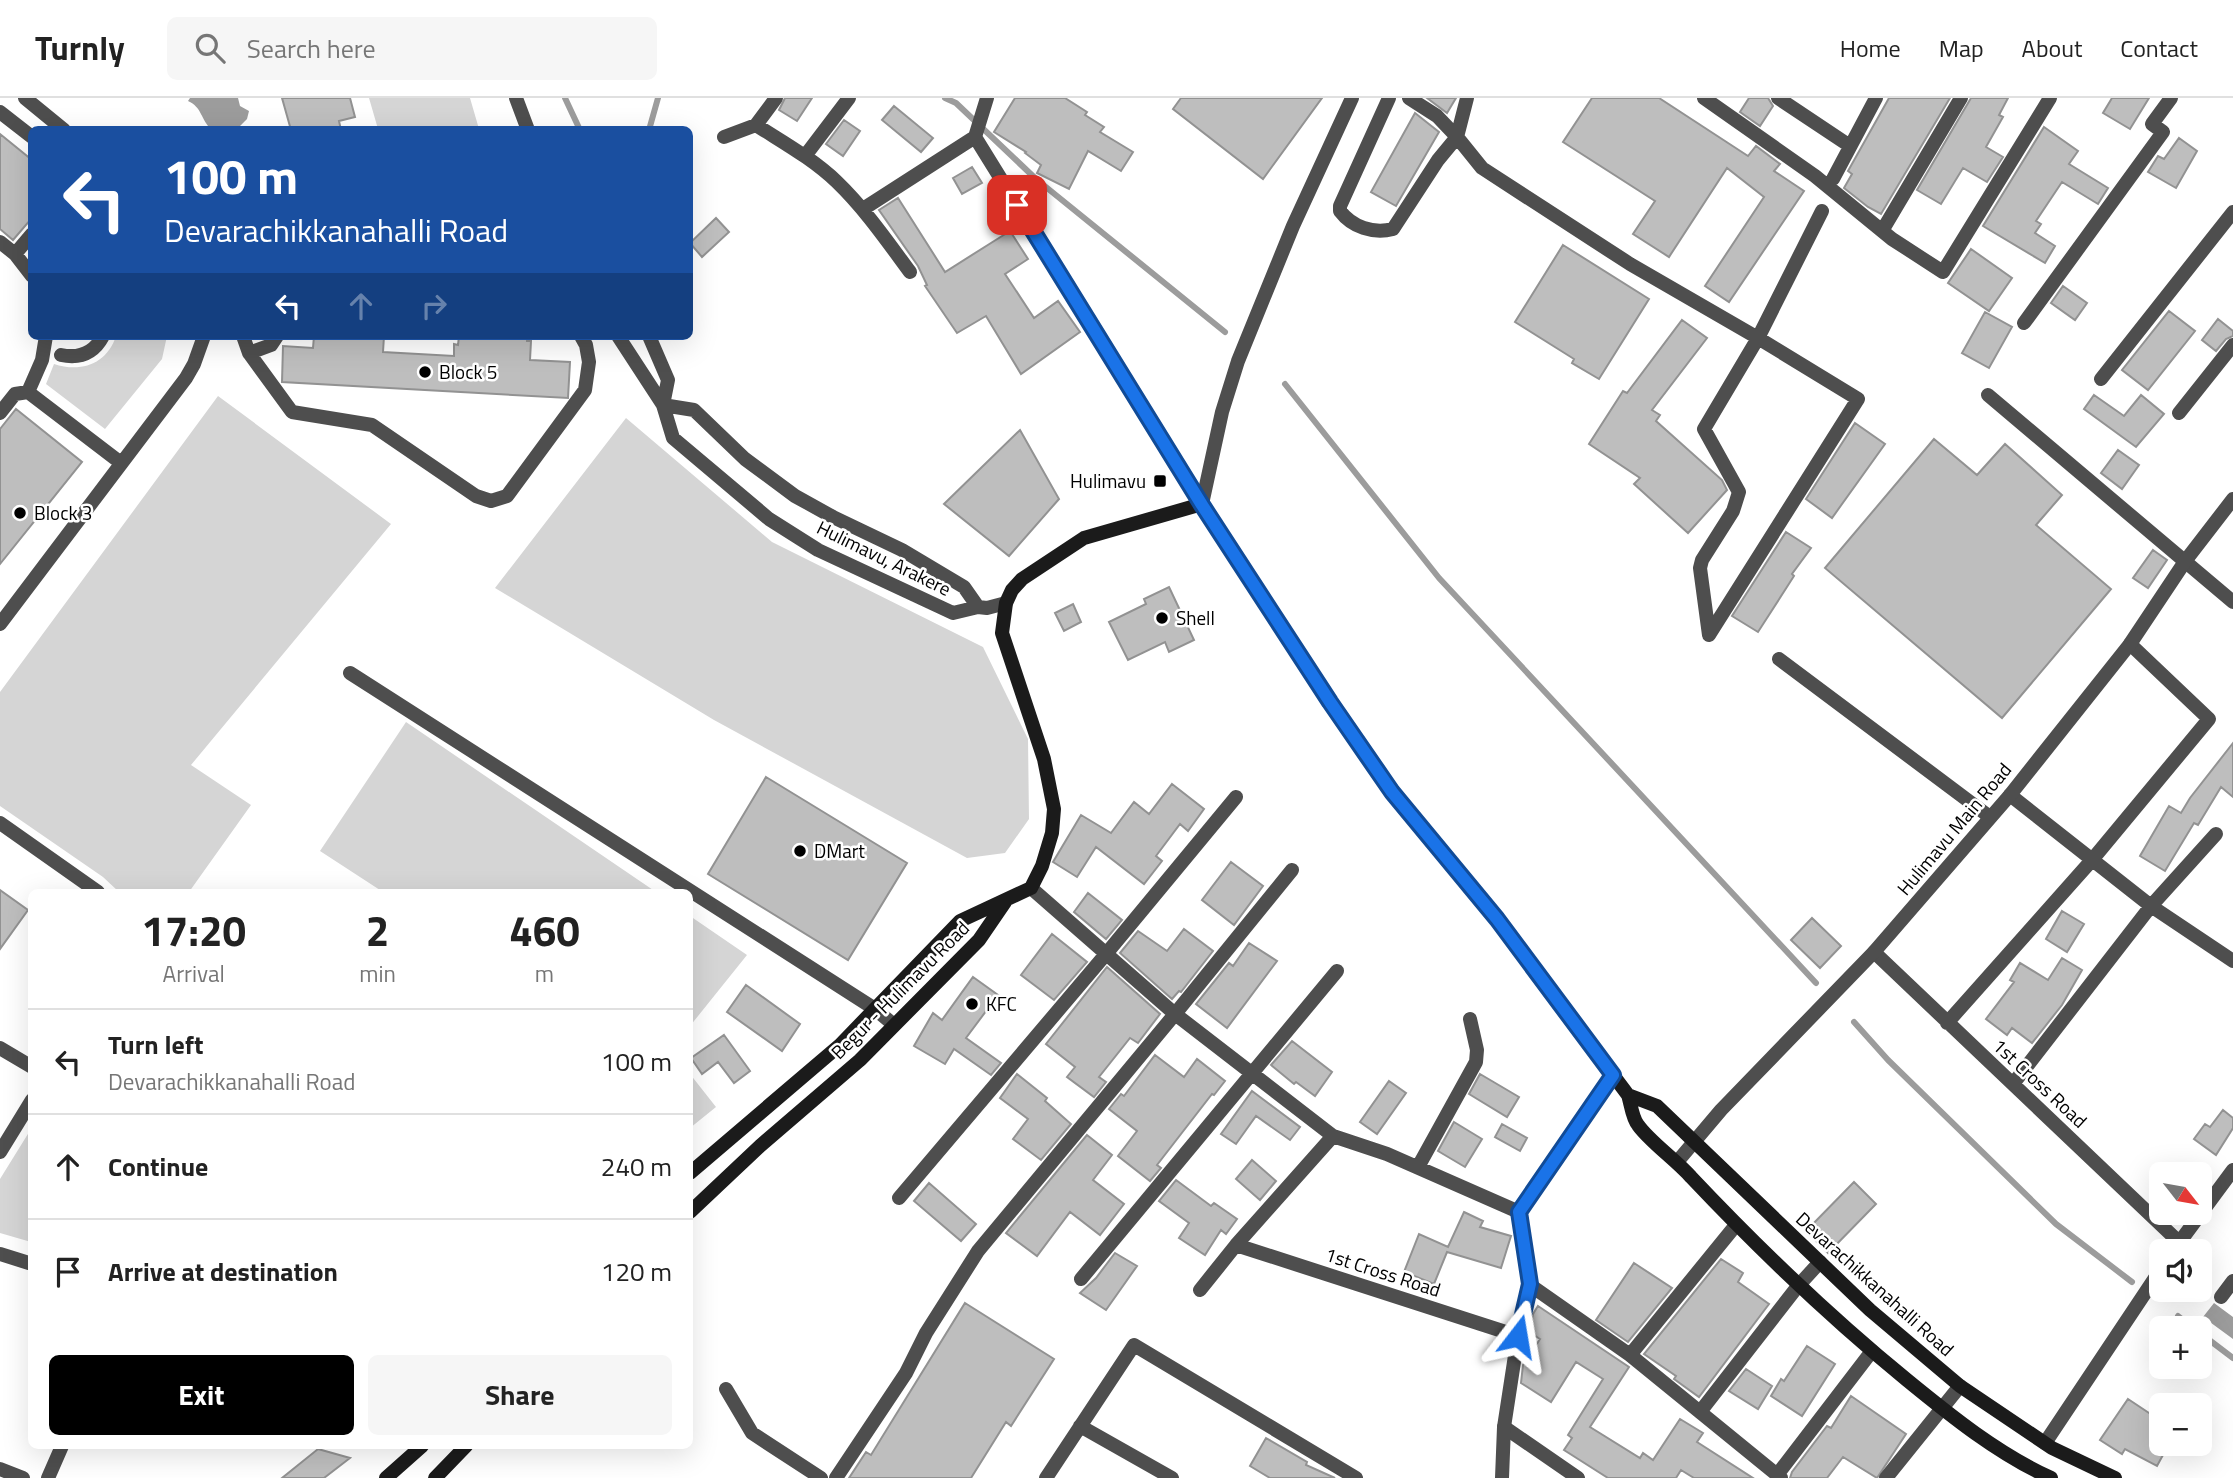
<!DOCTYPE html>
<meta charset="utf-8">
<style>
body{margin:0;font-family:"Titillium Web",sans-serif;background:#f6f6f6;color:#222;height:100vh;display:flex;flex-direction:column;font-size:26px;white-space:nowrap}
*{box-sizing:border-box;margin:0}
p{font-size:23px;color:#767676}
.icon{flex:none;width:38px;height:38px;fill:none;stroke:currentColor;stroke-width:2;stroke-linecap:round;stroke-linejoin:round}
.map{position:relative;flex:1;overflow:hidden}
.sheet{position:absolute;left:28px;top:791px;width:665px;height:560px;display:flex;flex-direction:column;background:#fff;border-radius:10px;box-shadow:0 7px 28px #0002}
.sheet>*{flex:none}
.banner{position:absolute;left:28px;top:28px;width:665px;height:214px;border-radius:10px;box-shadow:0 7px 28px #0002;background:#1a4fa0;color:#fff;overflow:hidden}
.needle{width:46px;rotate:121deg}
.controls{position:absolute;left:2149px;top:1064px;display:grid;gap:14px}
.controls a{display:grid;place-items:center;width:63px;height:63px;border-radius:10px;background:#fff;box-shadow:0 7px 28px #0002;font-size:35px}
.pin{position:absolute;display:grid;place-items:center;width:60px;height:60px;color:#fff;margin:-30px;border-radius:14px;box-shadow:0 4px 10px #0006}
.me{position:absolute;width:77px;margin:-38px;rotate:14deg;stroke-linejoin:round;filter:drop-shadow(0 0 5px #0008)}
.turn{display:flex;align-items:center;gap:24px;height:147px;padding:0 21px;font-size:32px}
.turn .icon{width:91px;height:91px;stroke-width:2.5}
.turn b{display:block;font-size:49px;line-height:60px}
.lanes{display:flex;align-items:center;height:66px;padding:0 21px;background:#0003;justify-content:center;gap:35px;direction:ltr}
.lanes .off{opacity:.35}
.eta{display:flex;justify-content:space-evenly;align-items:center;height:119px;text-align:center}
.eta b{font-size:42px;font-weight:700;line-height:49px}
.button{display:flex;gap:14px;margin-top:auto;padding:14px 21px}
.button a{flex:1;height:80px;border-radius:10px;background:#000;color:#fff;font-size:28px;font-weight:700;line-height:80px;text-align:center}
.button a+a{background:#f6f6f6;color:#222}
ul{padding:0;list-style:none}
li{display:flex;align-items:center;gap:21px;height:105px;padding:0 21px;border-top:2px solid #e0e0e0}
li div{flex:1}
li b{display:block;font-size:26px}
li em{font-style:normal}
header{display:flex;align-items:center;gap:42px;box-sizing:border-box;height:98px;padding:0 35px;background:#fff;border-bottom:2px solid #e0e0e0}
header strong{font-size:33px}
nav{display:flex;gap:38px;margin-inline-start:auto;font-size:24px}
.search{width:490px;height:63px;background:#f6f6f6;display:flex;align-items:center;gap:18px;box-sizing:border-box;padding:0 24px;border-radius:10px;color:#767676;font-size:26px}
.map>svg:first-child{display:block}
</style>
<header>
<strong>Turnly</strong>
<div class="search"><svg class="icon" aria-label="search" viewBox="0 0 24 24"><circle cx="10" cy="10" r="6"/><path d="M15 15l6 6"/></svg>Search here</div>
<nav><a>Home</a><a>Map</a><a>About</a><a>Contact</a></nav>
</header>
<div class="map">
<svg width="2233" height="1380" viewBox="0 0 2233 1380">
<rect width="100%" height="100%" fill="#fff"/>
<path fill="#d5d5d5" d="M 369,0 L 470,0 L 479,31 L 378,31 Z
M 116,238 L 167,238 L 162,261 L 105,331 L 46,286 L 54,266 C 81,275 107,266 116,238 Z
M 218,298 L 391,426 L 191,667 L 251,707 L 189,794 L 119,794 L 103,779 L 0,708 L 0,594 Z
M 626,320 L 772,444 L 983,549 L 1028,641 L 1029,721 L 1005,755 L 967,760 L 714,622 L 495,490 Z
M 406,624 L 656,794 L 383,794 L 320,753 Z
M 690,818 L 747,857 L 690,928 Z
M 690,976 L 716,1009 L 690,1030 Z
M 31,1031 L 31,1144 L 0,1135 L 0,1081 Z"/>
<path fill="#9c9c9c" d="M 190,0 L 238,0 L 240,8 L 249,13 L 247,21 L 237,31 L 211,31 C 201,22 202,9 188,3 Z
M 2214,1205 L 2233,1219 L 2233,1241 L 2203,1219 Z"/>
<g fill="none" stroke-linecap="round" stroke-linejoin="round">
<path stroke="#9c9c9c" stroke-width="6" d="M 565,0 L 580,32
M 945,0 L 956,5 L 1036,81 L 1225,234
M 649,32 L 658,0
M 1285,286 L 1439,480 L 1816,885
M 1854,924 L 1888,962 L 2056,1126 L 2132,1184
M 2178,1218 L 2193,1230
M 2200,1235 L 2233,1260"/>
</g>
<path fill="#bebebe" stroke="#929292" stroke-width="2" d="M 282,0 L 350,0 L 355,19 L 339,23 L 341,32 L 291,32 Z
M 785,0 L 812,0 L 797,23 L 779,12 Z
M 1015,0 L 1065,0 L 1087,14 L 1085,17 L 1104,29 L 1100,34 L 1133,54 L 1121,73 L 1088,53 L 1069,91 L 1037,75 L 1041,67 L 1025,55 L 1026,54 L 994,34 Z
M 1181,0 L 1322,0 L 1263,81 L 1173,11 Z
M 1427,0 L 1456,0 L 1447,15 Z
M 1592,0 L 1659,0 L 1748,58 L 1756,48 L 1780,66 L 1774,73 L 1804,93 L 1729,204 L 1705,188 L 1764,99 L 1727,70 L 1669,159 L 1633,136 L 1655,103 L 1563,44 Z
M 1749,0 L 1768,0 L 1773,8 L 1760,28 L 1740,14 Z
M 1889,0 L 1950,0 L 1881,116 L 1868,109 L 1844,90 L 1852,76 L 1848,73 Z
M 1971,0 L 2008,0 L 1999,17 L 2003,19 L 1986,49 L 2003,59 L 1987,84 L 1963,70 L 1941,106 L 1917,92 Z
M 2112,0 L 2149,0 L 2130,31 L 2103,15 Z
M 894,8 L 933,40 L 921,54 L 882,22 Z
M 1415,15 L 1439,34 L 1396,108 L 1371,94 Z
M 844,22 L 860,33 L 843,58 L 826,46 Z
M 2044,29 L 2078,53 L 2069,66 L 2108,90 L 2098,106 L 2062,84 L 2036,123 L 2041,126 L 2035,135 L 2055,148 L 2045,165 L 1983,128 Z
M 0,36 L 32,62 L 32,120 L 13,142 L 0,131 Z
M 2179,40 L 2197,53 L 2176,90 L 2148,74 L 2158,58 L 2164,61 Z
M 972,69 L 982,85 L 962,96 L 953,80 Z
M 898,100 L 945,174 L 1010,133 L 1028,161 L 1005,176 L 1034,220 L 1058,203 L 1080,234 L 1021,276 L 986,218 L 957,235 L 925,188 L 927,187 L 918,168 L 879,112 Z
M 716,120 L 729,134 L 702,159 L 690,145 Z
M 1563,147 L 1649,201 L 1599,281 L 1572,265 L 1574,261 L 1515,224 Z
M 1971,151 L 2012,180 L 1989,213 L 1948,185 Z
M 2063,188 L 2087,205 L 2075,222 L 2051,205 Z
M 2169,213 L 2195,233 L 2148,292 L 2122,272 Z
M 1985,214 L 2012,229 L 1989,270 L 1962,255 Z
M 2218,221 L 2233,233 L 2233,238 L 2226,241 L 2216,253 L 2202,242 Z
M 1682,222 L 1707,240 L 1652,312 L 1660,317 L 1656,323 L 1722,382 L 1727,392 L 1688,435 L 1634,386 L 1640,380 L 1589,346 L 1623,293 L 1627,295 Z
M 314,238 L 384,238 L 383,254 L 454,258 L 454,246 L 458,247 L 459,238 L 527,238 L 527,243 L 531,243 L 530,262 L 570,264 L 568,300 L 282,284 L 283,248 L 313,250 Z
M 2094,297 L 2124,318 L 2141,297 L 2164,316 L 2136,349 L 2084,311 Z
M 16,311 L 82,364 L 0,466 L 0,331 Z
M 1855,325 L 1885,346 L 1832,420 L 1806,401 Z
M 1020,332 L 1059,401 L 1009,458 L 944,406 Z
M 1934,341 L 1977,377 L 2005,346 L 2062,397 L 2036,427 L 2111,491 L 2002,620 L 1825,470 Z
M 2118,352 L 2139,367 L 2122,391 L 2101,375 Z
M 1786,434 L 1811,450 L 1792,476 L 1794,478 L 1758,534 L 1732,518 Z
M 2153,452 L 2167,462 L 2148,490 L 2133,480 Z
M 1169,489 L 1194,542 L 1169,554 L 1165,544 L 1128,562 L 1109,524 L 1146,506 L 1144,501 Z
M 1073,506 L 1081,524 L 1064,533 L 1055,515 Z
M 2233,645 L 2233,699 L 2221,689 L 2198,727 L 2194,725 L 2165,773 L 2140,758 L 2169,708 L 2181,715 L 2190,700 Z
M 766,679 L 907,765 L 848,862 L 708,776 Z
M 1172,686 L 1204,711 L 1188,733 L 1180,726 L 1156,758 L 1162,763 L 1144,786 L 1096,749 L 1077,779 L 1053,764 L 1081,717 L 1111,735 L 1134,704 L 1149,716 Z
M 1231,764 L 1263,788 L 1234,827 L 1202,802 Z
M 0,792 L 28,812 L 0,851 Z
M 1088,795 L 1122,822 L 1106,841 L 1074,814 Z
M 2062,813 L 2084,826 L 2067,854 L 2046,841 Z
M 1812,820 L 1841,848 L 1820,870 L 1791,842 Z
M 1184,831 L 1213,853 L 1181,894 L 1179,893 L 1172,901 L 1120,855 L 1138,833 L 1167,853 Z
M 1052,836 L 1087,864 L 1054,902 L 1021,877 Z
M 1249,845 L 1277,863 L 1227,930 L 1196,906 L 1229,865 L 1233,868 Z
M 2062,860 L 2082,872 L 2062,907 L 2032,945 L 2012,930 L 2007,937 L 1986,921 L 2014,884 L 2010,882 L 2020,865 L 2048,882 Z
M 1107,869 L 1160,916 L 1138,945 L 1130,940 L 1099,979 L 1106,984 L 1094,999 L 1067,979 L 1075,969 L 1046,946 Z
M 973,879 L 998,897 L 966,940 L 1001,965 L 991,977 L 954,951 L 945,966 L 914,948 L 933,915 L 942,922 Z
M 746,887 L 800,926 L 782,953 L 727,914 Z
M 724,937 L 750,973 L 734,985 L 718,964 L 702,976 L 691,960 Z
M 1292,943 L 1332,974 L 1315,998 L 1296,984 L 1294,986 L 1271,967 Z
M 1155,957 L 1184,979 L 1197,961 L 1225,983 L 1214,997 L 1212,996 L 1157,1067 L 1161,1070 L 1150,1083 L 1118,1058 L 1137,1033 L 1109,1011 L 1121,996 L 1124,998 Z
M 1017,976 L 1047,1000 L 1045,1003 L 1071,1026 L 1041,1062 L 1013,1041 L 1028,1021 L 1000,1000 Z
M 1480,976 L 1519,999 L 1507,1019 L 1469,996 Z
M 1389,983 L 1406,995 L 1377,1036 L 1360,1024 Z
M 1252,993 L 1300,1029 L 1290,1042 L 1256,1018 L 1236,1046 L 1221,1036 Z
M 2223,1012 L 2233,1020 L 2233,1030 L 2216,1057 L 2194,1041 L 2205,1026 L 2210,1029 Z
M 1454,1024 L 1482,1041 L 1465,1069 L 1438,1053 Z
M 1502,1026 L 1527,1040 L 1520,1053 L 1495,1039 Z
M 1087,1037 L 1112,1057 L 1093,1082 L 1124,1106 L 1100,1137 L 1070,1114 L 1037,1158 L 1006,1135 Z
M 1252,1062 L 1276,1083 L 1260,1102 L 1236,1081 Z
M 1176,1082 L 1211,1108 L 1214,1105 L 1237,1121 L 1226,1136 L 1221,1132 L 1205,1157 L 1179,1140 L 1189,1125 L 1159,1103 Z
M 1854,1084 L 1876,1106 L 1828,1155 L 1806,1133 Z
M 929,1085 L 976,1126 L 961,1143 L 914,1103 Z
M 1464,1114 L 1483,1123 L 1480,1129 L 1511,1138 L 1501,1170 L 1447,1154 L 1434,1186 L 1404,1174 L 1419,1136 L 1448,1149 Z
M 1115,1155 L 1137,1168 L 1106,1212 L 1080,1195 L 1096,1180 Z
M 1721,1161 L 1743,1175 L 1738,1184 L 1769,1206 L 1699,1299 L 1674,1281 L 1676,1278 L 1644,1256 Z
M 1634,1165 L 1672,1190 L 1628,1244 L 1596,1222 Z
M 965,1205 L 1054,1261 L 1011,1328 L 1006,1324 L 971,1380 L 849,1380 L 866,1354 L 871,1357 Z
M 1538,1208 L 1629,1269 L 1590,1329 L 1640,1360 L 1643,1355 L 1653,1362 L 1680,1321 L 1703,1335 L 1697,1344 L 1753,1380 L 1694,1380 L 1681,1372 L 1676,1380 L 1608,1380 L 1564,1352 L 1572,1340 L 1568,1337 L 1603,1281 L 1576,1264 L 1551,1304 L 1521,1285 L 1523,1267 L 1540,1241 L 1529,1234 L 1533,1216 Z
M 1807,1248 L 1835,1266 L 1802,1318 L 1771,1298 L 1781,1281 L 1784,1283 Z
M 1746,1271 L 1772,1288 L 1758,1311 L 1729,1293 Z
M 1851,1298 L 1906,1336 L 1877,1380 L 1843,1359 L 1827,1380 L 1790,1380 L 1792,1374 L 1827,1328 L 1831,1330 Z
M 2128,1301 L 2161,1323 L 2161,1346 L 2169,1346 L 2157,1368 L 2125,1351 L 2122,1356 L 2100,1342 Z
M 1266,1340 L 1307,1364 L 1306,1367 L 1335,1380 L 1270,1380 L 1250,1368 Z
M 318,1351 L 350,1360 L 324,1380 L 282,1380 Z"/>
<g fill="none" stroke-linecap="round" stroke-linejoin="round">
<path stroke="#4e4e4e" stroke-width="14" d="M 25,0 L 64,32
M 516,0 L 528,32
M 1389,0 L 1340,108 L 1340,113 C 1352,129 1373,136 1393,131 L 1438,62 L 1457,39 L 1437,18 L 1409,0
M 1467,0 L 1457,39 L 1482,70 L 1630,166 L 1758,240 L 1858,301 L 1709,537
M 1704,0 L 1815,78 L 1892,141 L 1943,174 L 2050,0
M 1778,0 L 1850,48
M 0,14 L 32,39
M 756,27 L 776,0
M 724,39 L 756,27 C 784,45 813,61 837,84 C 865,111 887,143 910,174
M 975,39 L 1202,406
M 805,58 L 849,0
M 1833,81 L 1876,0
M 863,111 L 975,39 L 987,0
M 1882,133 L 1961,0
M 0,144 L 15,156 L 32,136
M 15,156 L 32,178
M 2024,225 L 2163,34 L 2152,26 L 2171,0
M 243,238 L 249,255 L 292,314 L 372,327 L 476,398 L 491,403 L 507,398 L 585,292 L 589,264 L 586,247 L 581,238
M 618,238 L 663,307 L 673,340 L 769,421 L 818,452 L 953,515 L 978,509 L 987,510 L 1006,505
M 649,238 L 668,282 L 663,307
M 249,255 L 271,247 L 277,238
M 61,257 C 80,261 94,255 103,238
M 2101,281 L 2233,114
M 28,294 L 42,262 L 46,238
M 1988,297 L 2233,504
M 663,307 L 694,312 L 745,361 L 795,398 L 833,419 L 902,452 L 964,489 L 978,509
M 0,315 L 15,296 L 28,294 L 121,365
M 2179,315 L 2233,247
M 0,526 L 186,280 L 194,266 L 204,238
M 1709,537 L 1700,470 L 1702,462 L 1733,413 L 1739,394 L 1704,331 L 1758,240 L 1822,113
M 1779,561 L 1990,719
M 350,575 L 875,911 L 894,927
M 2010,697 L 2151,808 L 2233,863
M 0,725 L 98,794
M 1031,790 L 1175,916 L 1333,1038 L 1387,1056 L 1519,1114
M 1874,854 L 2179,1144
M 1947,925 L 2092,762 L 2209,621 L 2130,546
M 0,950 L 32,969
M 2013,986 L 2151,808 L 2216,736
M 0,1054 L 32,1002
M 1418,1069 L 1476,964 L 1477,952 L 1470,921
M 899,1100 L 1106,856 L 1236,699
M 1236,1147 L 1518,1238
M 2173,1153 L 2233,1072
M 0,1156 L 32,1166
M 1081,1181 L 1337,873
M 1530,1187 L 1630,1257 L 1781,1380
M 1200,1192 L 1236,1147 L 1333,1038
M 2221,1199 L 2233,1183
M 1630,1257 L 1736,1127
M 726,1291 L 752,1335 L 821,1380
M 1700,1314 L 1798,1188 L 1820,1164
M 1080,1328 L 1172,1380
M 1504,1329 L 1578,1380
M 2045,1345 L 2161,1171
M 0,1371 L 23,1380
M 1777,1377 L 1872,1253
M 48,1380 L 62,1348
M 836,1380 L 906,1275 L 926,1235 L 978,1153 L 1175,916 L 1292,772
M 1046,1380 L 1134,1247 L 1356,1380
M 1886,1380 L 1960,1288"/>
<path stroke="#4e4e4e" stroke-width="14" d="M 1202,406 L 1222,314 L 1238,263 L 1293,128 L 1352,0
M 1677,1064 L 1721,1012 L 1874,854 L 2010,697 L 2130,546 L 2186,462 L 2233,401
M 1502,1380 L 1504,1329 L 1518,1238 L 1530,1187 L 1519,1114 L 1613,977"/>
<path stroke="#1b1b1b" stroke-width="14" d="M 1628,997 L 1657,1008 L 1870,1212 L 1960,1288 L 2052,1350 L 2115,1380
M 690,1075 L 840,947 L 960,823 L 1031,790 L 1042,768 L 1052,735 L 1054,711 L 1044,661 L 1002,535 L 1006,505 L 1012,492 L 1022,481 L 1084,440 L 1202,406 L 1330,604 L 1392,694 L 1497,822 L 1628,997 C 1631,1006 1632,1020 1638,1027 C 1649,1043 1676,1062 1691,1079 C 1759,1151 1830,1219 1907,1282 C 1951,1318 1998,1356 2051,1380
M 690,1114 L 760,1048 L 860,962 L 979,842 L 1005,804
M 386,1380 L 422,1348
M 435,1380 L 466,1348"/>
</g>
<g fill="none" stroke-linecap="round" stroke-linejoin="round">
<g stroke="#114b97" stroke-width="18">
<path id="route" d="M 1017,107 L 1202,407 L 1330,604 L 1392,694 L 1497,821 L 1613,977 L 1519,1114 L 1530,1186 L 1518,1238"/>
</g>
<use href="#route" stroke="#1a73e8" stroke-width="12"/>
</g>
<g fill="#000" stroke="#fff" stroke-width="2.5">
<circle cx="425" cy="274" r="7"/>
<rect x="1153" y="376" width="14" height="14" rx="3.5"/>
<circle cx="20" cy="415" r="7"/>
<circle cx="1162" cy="520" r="7"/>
<circle cx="800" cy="753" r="7"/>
<circle cx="972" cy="906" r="7"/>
</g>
<g text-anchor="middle" stroke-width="5" stroke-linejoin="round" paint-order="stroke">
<g font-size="19" fill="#000" stroke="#fff" text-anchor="start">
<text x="439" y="281">Block 5</text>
<text x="1146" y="390" text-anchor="end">Hulimavu</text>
<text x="34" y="422">Block 3</text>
<text x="1176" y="527">Shell</text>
<text x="814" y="760">DMart</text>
<text x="986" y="913">KFC</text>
</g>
<g font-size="19" fill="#000" stroke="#fff">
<text transform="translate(884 460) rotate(26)" y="7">Hulimavu, Arakere</text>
<text transform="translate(1954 731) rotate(-50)" y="7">Hulimavu Main Road</text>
<text transform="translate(900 892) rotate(-45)" y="7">Begur - Hulimavu Road</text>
<text transform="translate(2040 985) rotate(43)" y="7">1st Cross Road</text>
<text transform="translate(1383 1174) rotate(18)" y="7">1st Cross Road</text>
<text transform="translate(1875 1186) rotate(42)" y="7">Devarachikkanahalli Road</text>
</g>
</g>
</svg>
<div class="controls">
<a><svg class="needle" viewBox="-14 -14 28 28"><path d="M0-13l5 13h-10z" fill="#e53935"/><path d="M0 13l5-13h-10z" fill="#767676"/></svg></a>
<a><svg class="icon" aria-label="sound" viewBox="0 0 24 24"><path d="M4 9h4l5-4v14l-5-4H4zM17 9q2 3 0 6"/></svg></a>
<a>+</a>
<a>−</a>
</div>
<div class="pin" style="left:1017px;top:107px;background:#d93025"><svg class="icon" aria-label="arrive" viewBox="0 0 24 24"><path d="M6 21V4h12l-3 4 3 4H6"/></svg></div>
<svg class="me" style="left:1518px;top:1238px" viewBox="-20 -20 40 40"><path d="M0-17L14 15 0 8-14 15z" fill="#1a73e8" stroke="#fff" stroke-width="4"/></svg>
<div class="banner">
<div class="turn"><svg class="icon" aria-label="left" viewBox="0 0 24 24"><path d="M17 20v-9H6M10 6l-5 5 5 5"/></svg><div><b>100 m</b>Devarachikkanahalli Road</div></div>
<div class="lanes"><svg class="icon" aria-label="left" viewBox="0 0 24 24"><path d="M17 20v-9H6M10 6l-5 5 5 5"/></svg><svg class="icon off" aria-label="ahead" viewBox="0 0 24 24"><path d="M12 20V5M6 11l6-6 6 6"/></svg><svg class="icon off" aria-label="right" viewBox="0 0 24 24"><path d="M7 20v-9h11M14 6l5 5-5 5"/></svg></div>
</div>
<section class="sheet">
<div class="eta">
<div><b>17:20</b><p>Arrival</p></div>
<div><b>2</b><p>min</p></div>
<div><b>460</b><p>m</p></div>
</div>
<ul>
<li><svg class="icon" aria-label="left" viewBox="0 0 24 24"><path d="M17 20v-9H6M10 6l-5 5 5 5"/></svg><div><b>Turn left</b><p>Devarachikkanahalli Road</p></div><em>100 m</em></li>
<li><svg class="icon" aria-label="ahead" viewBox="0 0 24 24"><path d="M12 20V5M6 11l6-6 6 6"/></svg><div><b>Continue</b></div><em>240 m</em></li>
<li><svg class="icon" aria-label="arrive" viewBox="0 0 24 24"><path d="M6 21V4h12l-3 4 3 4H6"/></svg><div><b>Arrive at destination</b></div><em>120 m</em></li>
</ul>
<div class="button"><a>Exit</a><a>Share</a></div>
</section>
</div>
